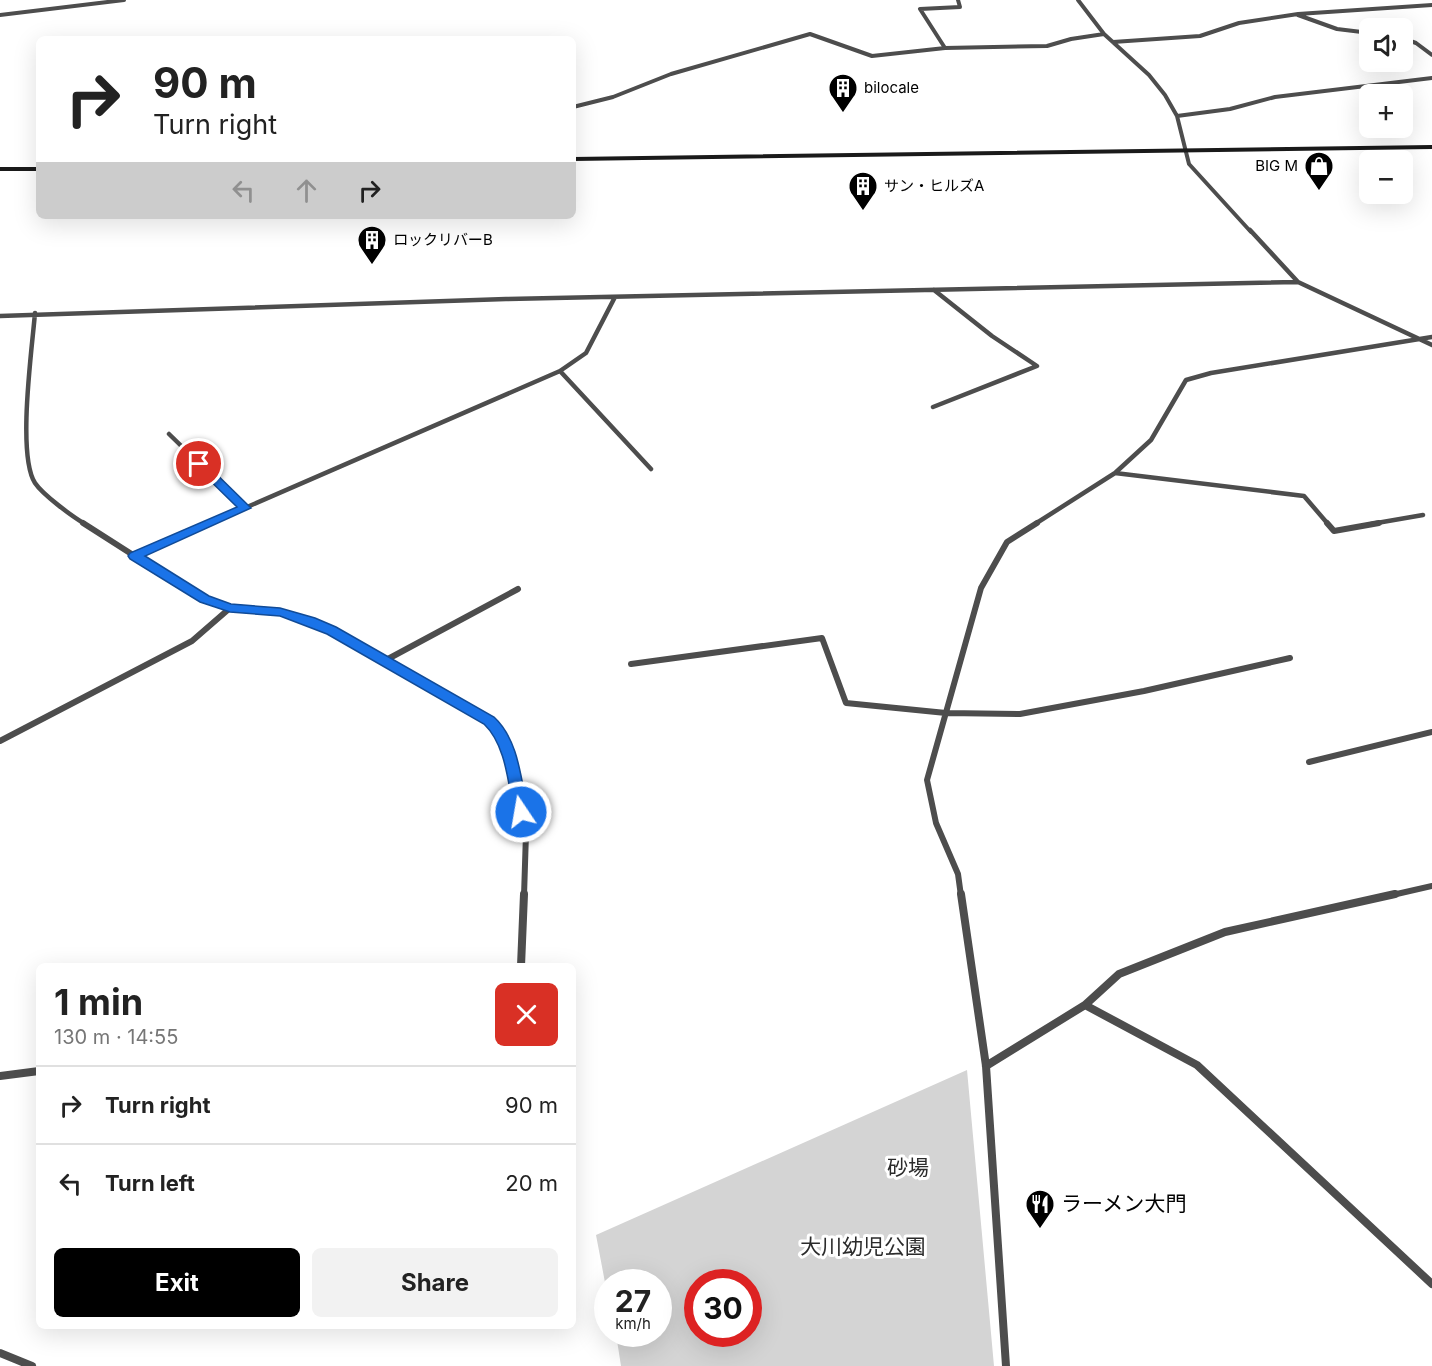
<!DOCTYPE html>
<meta charset="utf-8">
<style>
body{margin:0;font-family:Inter,"Noto Sans JP",sans-serif;background:#f2f2f2;color:#222;height:100vh;display:flex;flex-direction:column;font-size:22px;white-space:nowrap}
*{box-sizing:border-box;margin:0}
p{font-size:20px;color:#767676}
.icon{flex:none;width:33px;height:33px;fill:none;stroke:currentColor;stroke-width:2;stroke-linecap:round;stroke-linejoin:round}
.map{position:relative;flex:1;overflow:hidden}
.drawer{position:absolute;left:36px;top:963px;width:540px;height:366px;display:flex;flex-direction:column;background:#fff;border-radius:9px;box-shadow:0 6px 24px #0002}
.drawer>*{flex:none}
.banner{position:absolute;left:36px;top:36px;width:540px;height:183px;border-radius:9px;box-shadow:0 6px 24px #0002;background:#fff;color:#222;overflow:hidden}
.controls{position:absolute;left:1359px;top:18px;display:grid;gap:12px}
.controls a{display:grid;place-items:center;width:54px;height:54px;border-radius:9px;background:#fff;box-shadow:0 6px 24px #0002;font-size:30px}
.speed{position:absolute;left:594px;top:1269px;display:flex;gap:12px;font-size:30px;font-weight:700;text-align:center}
.speed>*{display:grid;place-content:center;width:78px;height:78px;border-radius:50%;background:#fff;box-shadow:0 6px 24px #0002;line-height:1}
.speed small{font-size:15px;font-weight:400}
.speed .limit{border:9px solid #d22;background:#fff;color:#111}
.pin{position:absolute;display:grid;place-items:center;width:51px;height:51px;color:#fff;margin:-26px;border:3px solid #fff;border-radius:50%;box-shadow:0 2px 6px #0007}
.me{position:absolute;width:66px;margin:-33px;rotate:348deg;stroke-linejoin:round;filter:drop-shadow(0 0 4px #0008)}
.turn{display:flex;align-items:center;gap:21px;height:126px;padding:0 18px;font-size:27px}
.turn .icon{width:78px;height:78px;stroke-width:2.5}
.turn b{display:block;font-size:42px;line-height:51px}
.lanes{display:flex;align-items:center;height:57px;padding:0 18px;background:#0003;justify-content:center;gap:30px;direction:ltr}
.lanes .off{opacity:.35}
.round{display:grid;place-items:center;flex:none;width:63px;height:63px;border-radius:9px;background:#f2f2f2}
.headline{display:flex;align-items:center;justify-content:space-between;height:102px;padding:0 18px}
h1{font-size:36px;font-weight:700;line-height:45px}
.cta{display:flex;gap:12px;margin-top:auto;padding:12px 18px}
.cta a{flex:1;height:69px;border-radius:9px;background:#000;color:#fff;font-size:24px;font-weight:700;line-height:69px;text-align:center}
.cta a+a{background:#f2f2f2;color:#222}
ul{padding:0;list-style:none}
li{display:flex;align-items:center;gap:18px;height:78px;padding:0 18px;border-top:2px solid #e0e0e0}
li div{flex:1}
li b{display:block;font-size:22px}
li em{font-style:normal}
.map>svg:first-child{display:block}
</style>
<div class="map">
<svg width="1432" height="1366" viewBox="0 0 1432 1366">
<rect width="100%" height="100%" fill="#fff"/>
<path fill="#d4d4d4" fill-rule="evenodd" d="M 967,1070 L 994,1366 L 621,1366 L 616,1334 L 658,1334 L 658,1282 L 608,1282 L 607,1293 L 596,1235 ZM 748,1282 L 748,1334 L 698,1334 L 698,1282 Z"/>
<g fill="none" stroke-linecap="round" stroke-linejoin="round">
<path stroke="#4d4d4d" stroke-width="4" d="M 1078,0 L 1104,34 L 1149,75 L 1165,95 L 1177,116 L 1189,164 L 1251,232
M 0,15 L 124,0
M 1298,15 L 1337,29 L 1370,33
M 1402,38 L 1416,43 L 1432,55
M 1113,42 L 1200,36 L 1239,23 L 1298,14 L 1432,5
M 945,48 L 920,9 L 960,7 L 958,0
M 573,107 L 613,97 L 671,74 L 810,34 L 872,56 L 945,48 L 1047,46 L 1071,39 L 1104,34
M 1177,116 L 1230,109 L 1275,97 L 1432,78"/>
<path stroke="#4d4d4d" stroke-width="4.5" d="M 1250,230 L 1298,282 L 1432,345
M 35,313 C 32,349 17,455 35,483 C 43,495 73,517 85,524
M 0,316 L 506,299 L 1298,282
M 560,371 L 651,469
M 933,407 L 1037,366 L 992,336 L 934,290
M 169,434 L 245,508
M 1115,473 L 1304,496 L 1328,524
M 208,524 L 560,371 L 586,353 L 615,297
M 1035,524 L 1115,473 L 1151,440 L 1186,380 L 1211,373 L 1432,337
M 1371,524 L 1423,515"/>
<path stroke="#4d4d4d" stroke-width="6" d="M 83,523 L 191,592 L 230,608 L 280,612 L 311,621 L 386,660 L 489,721 L 500,730 L 508,750 L 526,833 L 524,896
M 1327,523 L 1334,531 L 1379,523
M 135,556 L 211,523
M 386,660 L 518,589
M 631,664 L 822,638 L 846,703 L 946,713 L 1020,714 L 1144,691 L 1290,658
M 0,741 L 192,641 L 230,608
M 1309,762 L 1432,732
M 961,896 L 958,874 L 936,823 L 927,780 L 981,588 L 1007,542 L 1037,523
M 1388,896 L 1432,886"/>
<path stroke="#4d4d4d" stroke-width="8" d="M 961,894 L 986,1066 L 1006,1366
M 521,966 L 524,894
M 1085,1005 L 1119,974 L 1225,932 L 1395,894
M 986,1066 L 1085,1005 L 1197,1065 L 1432,1284
M 0,1076 L 39,1071
M 0,1353 L 32,1366"/>
<path fill="#1a1a1a" fill-rule="evenodd" d="M 1432,145 L 1432,149 L 573,161 L 573,157 Z
M 0,167 L 39,167 L 39,171 L 0,171 Z"/>
</g>
<path fill="#1a73e8" stroke="#114b97" stroke-width="1.5" d="M 199,460 L 203,461 L 251,508 L 145,556 L 209,596 L 231,604 L 280,608 L 315,618 L 336,627 L 494,717 C 519,740 521,780 528,812 L 526,816 L 516,816 L 514,812 C 508,783 506,745 484,724 L 327,634 L 280,616 L 230,612 L 200,602 L 130,559 L 128,556 L 130,553 L 237,507 L 195,466 L 195,461 Z"/>
<defs>
<g id="building-pin" transform="scale(1.5)"><path d="M0 17L-7.5 6A9.5 9.5 0 1 1 7.5 6Z" fill="#000" stroke="#fff"/><path d="M-4-6H4V6H1V3H-1V6H-4ZM-2.5-4.3h1.7v1.8h-1.7ZM.8-4.3h1.7v1.8H.8ZM-2.5-1h1.7V.8h-1.7ZM.8-1h1.7V.8H.8Z" fill="#fff"/></g>
<g id="shop-pin" transform="scale(1.5)"><path d="M0 17L-7.5 6A9.5 9.5 0 1 1 7.5 6Z" fill="#000" stroke="#fff"/><path d="M-5-2.5h2.3a2.7 3.5 0 0 1 5.4 0H5L5.5 6h-11ZM-1.5-2.5h3a1.5 2.3 0 0 0-3 0Z" fill="#fff"/></g>
<g id="restaurant-pin" transform="scale(1.5)"><path d="M0 17L-7.5 6A9.5 9.5 0 1 1 7.5 6Z" fill="#000" stroke="#fff"/><path d="M-5-6h1v4h1v-4h1v4h1v-4h1v5L-1.5 .5V6h-2V.5L-5-1ZM5-6V6H3V1.5H1.5Q1.5-4 5-6Z" fill="#fff"/></g>
</defs>
<g fill-rule="evenodd">
<use href="#building-pin" x="843" y="88"/>
<use href="#shop-pin" x="1319" y="166"/>
<use href="#building-pin" x="863" y="186"/>
<use href="#building-pin" x="372" y="240"/>
<use href="#restaurant-pin" x="1040" y="1204"/>
</g>
<g text-anchor="middle" stroke-width="6" stroke-linejoin="round" paint-order="stroke">
<g font-size="15" fill="#000" stroke="#fff" text-anchor="start">
<text x="864" y="93">bilocale</text>
<text x="1298" y="171" text-anchor="end">BIG M</text>
<text x="884" y="191">サン・ヒルズA</text>
<text x="393" y="245">ロックリバーB</text>
</g>
<g font-size="21" fill="#2b2b2b" stroke="#fff">
<text x="908" y="1175">砂場</text>
<text x="863" y="1254">大川幼児公園</text>
</g>
<g font-size="21" fill="#000" stroke="#fff" text-anchor="start">
<text x="1061" y="1211">ラーメン大門</text>
</g>
</g>
</svg>
<div class="controls">
<a><svg class="icon" aria-label="sound" viewBox="0 0 24 24"><path d="M4 9h4l5-4v14l-5-4H4zM17 9q2 3 0 6"/></svg></a>
<a>+</a>
<a>−</a>
</div>
<div class="speed"><div>27<small>km/h</small></div><div class="limit">30</div></div>
<div class="pin" style="left:199px;top:464px;background:#d93025"><svg class="icon" aria-label="arrive" viewBox="0 0 24 24"><path d="M6 21V4h12l-3 4 3 4H6"/></svg></div>
<svg class="me" style="left:521px;top:812px" viewBox="-20 -20 40 40"><circle r="17" fill="#1a73e8" stroke="#fff" stroke-width="3"/><path d="M0-11L8 9 0 5-8 9z" fill="#fff"/></svg>
<div class="banner">
<div class="turn"><svg class="icon" aria-label="right" viewBox="0 0 24 24"><path d="M7 20v-9h11M14 6l5 5-5 5"/></svg><div><b>90 m</b>Turn right</div></div>
<div class="lanes"><svg class="icon off" aria-label="left" viewBox="0 0 24 24"><path d="M17 20v-9H6M10 6l-5 5 5 5"/></svg><svg class="icon off" aria-label="ahead" viewBox="0 0 24 24"><path d="M12 20V5M6 11l6-6 6 6"/></svg><svg class="icon" aria-label="right" viewBox="0 0 24 24"><path d="M7 20v-9h11M14 6l5 5-5 5"/></svg></div>
</div>
<section class="drawer">
<div class="headline"><div><h1>1 min</h1><p>130 m · 14:55</p></div><a class="round" style="background:#d93025;color:#fff"><svg class="icon" aria-label="close" viewBox="0 0 24 24"><path d="M6 6l12 12M18 6L6 18"/></svg></a></div>
<ul>
<li><svg class="icon" aria-label="right" viewBox="0 0 24 24"><path d="M7 20v-9h11M14 6l5 5-5 5"/></svg><div><b>Turn right</b></div><em>90 m</em></li>
<li><svg class="icon" aria-label="left" viewBox="0 0 24 24"><path d="M17 20v-9H6M10 6l-5 5 5 5"/></svg><div><b>Turn left</b></div><em>20 m</em></li>
</ul>
<div class="cta"><a>Exit</a><a>Share</a></div>
</section>
</div>
